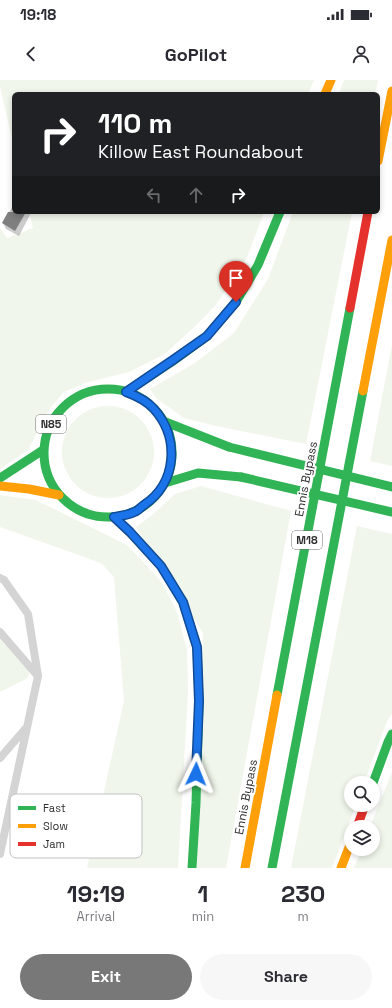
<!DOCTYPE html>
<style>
body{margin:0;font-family:"Space Grotesk",sans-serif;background:#f7f7f7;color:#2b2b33;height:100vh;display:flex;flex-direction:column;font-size:15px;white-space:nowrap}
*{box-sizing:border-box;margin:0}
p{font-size:13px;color:#7c7c81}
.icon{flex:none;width:22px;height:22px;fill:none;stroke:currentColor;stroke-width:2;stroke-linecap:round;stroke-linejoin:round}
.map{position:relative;height:788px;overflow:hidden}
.sheet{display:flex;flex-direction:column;background:#fff;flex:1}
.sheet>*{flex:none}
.hud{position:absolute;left:12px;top:12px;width:368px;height:122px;border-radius:6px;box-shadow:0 2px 6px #0003;background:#202124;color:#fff;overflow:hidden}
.buttons{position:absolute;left:344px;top:696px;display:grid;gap:8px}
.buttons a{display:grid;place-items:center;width:36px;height:36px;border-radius:50%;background:#fff;box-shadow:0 2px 6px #0003;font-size:20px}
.pin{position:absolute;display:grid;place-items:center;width:34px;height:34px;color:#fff;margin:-41px -17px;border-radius:50% 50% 50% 0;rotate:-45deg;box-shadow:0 0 4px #0007}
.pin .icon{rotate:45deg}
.me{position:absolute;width:44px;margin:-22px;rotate:2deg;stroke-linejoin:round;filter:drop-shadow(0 0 3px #0008)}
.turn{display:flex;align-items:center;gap:14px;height:84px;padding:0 20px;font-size:18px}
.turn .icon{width:52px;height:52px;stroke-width:2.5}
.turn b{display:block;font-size:28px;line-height:34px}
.lanes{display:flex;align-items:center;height:38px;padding:0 20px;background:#0003;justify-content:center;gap:20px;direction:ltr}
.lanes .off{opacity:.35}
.eta{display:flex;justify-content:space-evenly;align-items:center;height:68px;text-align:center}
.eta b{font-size:24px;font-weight:800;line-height:28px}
.primary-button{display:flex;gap:8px;margin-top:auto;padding:8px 20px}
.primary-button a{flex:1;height:46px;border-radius:24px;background:#787878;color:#fff;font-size:16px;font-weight:800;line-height:46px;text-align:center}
.primary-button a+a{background:#f7f7f7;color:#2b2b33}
.status{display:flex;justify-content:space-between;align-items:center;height:28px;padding:0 20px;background:#fff;direction:ltr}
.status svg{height:11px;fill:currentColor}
header{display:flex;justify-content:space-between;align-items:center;height:52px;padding:0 20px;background:#fff;font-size:18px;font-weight:800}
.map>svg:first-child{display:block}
</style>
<div class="status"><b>19:18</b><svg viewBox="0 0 49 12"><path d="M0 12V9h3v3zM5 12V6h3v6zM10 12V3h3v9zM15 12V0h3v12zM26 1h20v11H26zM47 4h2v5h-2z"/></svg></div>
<header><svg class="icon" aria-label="back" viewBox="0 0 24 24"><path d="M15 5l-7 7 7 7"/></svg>GoPilot<svg class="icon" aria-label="person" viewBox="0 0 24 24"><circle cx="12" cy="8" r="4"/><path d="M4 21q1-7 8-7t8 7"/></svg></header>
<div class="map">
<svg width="392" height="788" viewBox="0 0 392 788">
<rect width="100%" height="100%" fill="#fff"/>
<path fill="#f0f6eb" d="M 0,0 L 314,0 L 308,14 L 14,14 L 14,67 L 0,7 Z
M 344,0 L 378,0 L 375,14 L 339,14 Z
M 29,132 L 264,132 L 248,175 L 236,195 L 215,226 L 190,251 L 165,274 L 129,292 L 85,303 L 64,312 L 50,328 L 28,370 L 0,389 L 0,148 L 7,158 L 33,148 Z
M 293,132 L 352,132 L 306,364 L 216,346 L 184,338 L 156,318 L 150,309 L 195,283 L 234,253 L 268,199 Z
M 392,265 L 392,386 L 370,381 Z
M62 372a46 46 0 1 1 92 0a46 46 0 1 1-92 0Z
M 201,406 L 291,431 L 226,788 L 197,788 L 203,553 L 136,447 L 151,436 L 175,414 Z
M 0,415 L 36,420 L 127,465 L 161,501 L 177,532 L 187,570 L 188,612 L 178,788 L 87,788 L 124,621 L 114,497 L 101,483 L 0,447 Z
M 357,446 L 392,454 L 392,634 L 387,641 L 364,703 L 351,703 L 351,725 L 356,725 L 332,788 L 291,788 Z
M 0,552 L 30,588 L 28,598 L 0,612 Z
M 392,692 L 392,788 L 354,788 L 362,769 L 373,769 L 373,747 L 370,747 Z"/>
<path fill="#0003" d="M 14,124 L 14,132 L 31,132 L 31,133 L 19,156 L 6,149 L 3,143 Z"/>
<path fill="#7f7f7f" d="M 8,132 L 26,132 L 15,151 L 2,143 Z"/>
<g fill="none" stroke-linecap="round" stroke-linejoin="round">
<path stroke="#d4d4d4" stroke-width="8" d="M 0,498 L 4,500 L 28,534 L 38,596 L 0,774
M 0,552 L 37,595
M 0,678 L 26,648"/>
<path stroke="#30b455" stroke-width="9" d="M44 373a64 64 0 1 1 128 0a64 64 0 1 1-128 0Z
M 126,312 L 173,281 L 207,256 L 236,222 L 258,185 L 280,132
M 163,341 L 229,367
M 0,398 L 43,370
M 165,403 L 198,393 L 241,397
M 114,437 L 130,452 L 161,486 L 183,522 L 197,567 L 199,621 L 196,723 L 192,788
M 277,615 L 350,228
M 373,703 L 388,662 L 392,654
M 272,788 L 363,311"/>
<path stroke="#ff9f0a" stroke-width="9" d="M 325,14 L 331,0
M 378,81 L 392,11
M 363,311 L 392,160
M 0,406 L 29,409 L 59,415
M 245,788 L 277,615
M 341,788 L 351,762"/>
<path stroke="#e5322d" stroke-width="9" d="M 350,228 L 368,132
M 357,747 L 365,725"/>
<path stroke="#30b455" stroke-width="9" d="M 229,367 L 392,407
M 241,397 L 392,432"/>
</g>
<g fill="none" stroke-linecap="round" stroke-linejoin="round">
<g stroke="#114b97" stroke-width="10">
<path id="route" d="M 196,694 L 199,621 L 197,567 L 183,522 L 161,486 L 130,452 L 114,437 C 120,436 128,435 134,432 C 138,431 141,427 144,425 C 177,403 180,358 154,329 C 147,321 137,316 126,312 L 173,280 L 207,256 L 236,222"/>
</g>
<use href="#route" stroke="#1a73e8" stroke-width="7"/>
</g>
<g text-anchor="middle" stroke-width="4" stroke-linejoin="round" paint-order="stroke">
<g fill="#fff" stroke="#6d6d6d" stroke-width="1">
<rect x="36" y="335" width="30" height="18" rx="3"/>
<rect x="292" y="451" width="30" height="18" rx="3"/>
</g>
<g font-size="11" font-weight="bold" fill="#2f2f2f">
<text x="51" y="348">N85</text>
<text x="307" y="464">M18</text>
</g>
<g font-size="12" fill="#2f2f2f" stroke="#fff">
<text transform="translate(306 399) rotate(-79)" y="4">Ennis Bypass</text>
<text transform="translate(246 717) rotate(-79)" y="4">Ennis Bypass</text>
</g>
</g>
<rect x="10" y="714" width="132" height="64" rx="6" fill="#fff" stroke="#c1c1c1" stroke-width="1"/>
<rect x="18" y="726" width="18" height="4" fill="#30b455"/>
<rect x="18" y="744" width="18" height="4" fill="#ff9f0a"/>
<rect x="18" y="762" width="18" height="4" fill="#e5322d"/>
<g font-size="11" fill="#2f2f2f">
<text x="43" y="732">Fast</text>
<text x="43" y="750">Slow</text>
<text x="43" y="768">Jam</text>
</g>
</svg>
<div class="buttons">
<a><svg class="icon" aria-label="search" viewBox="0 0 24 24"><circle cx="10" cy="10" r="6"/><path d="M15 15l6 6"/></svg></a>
<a><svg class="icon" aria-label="layers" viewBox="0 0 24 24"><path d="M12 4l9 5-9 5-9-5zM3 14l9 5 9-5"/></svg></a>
</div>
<div class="pin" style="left:236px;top:222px;background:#d93025"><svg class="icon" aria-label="arrive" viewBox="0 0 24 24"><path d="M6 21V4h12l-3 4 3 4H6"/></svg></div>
<svg class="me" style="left:196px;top:694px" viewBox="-20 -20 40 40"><path d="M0-17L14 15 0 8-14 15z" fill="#1a73e8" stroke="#fff" stroke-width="4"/></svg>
<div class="hud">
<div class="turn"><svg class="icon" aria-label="right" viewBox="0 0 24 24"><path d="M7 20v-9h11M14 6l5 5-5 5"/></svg><div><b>110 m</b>Killow East Roundabout</div></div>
<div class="lanes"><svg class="icon off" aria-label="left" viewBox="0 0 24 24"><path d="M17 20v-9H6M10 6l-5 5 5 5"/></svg><svg class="icon off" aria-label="ahead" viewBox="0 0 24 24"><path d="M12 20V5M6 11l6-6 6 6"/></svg><svg class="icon" aria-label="right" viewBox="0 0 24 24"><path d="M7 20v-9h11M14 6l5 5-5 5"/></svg></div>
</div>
</div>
<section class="sheet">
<div class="eta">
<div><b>19:19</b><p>Arrival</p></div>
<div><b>1</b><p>min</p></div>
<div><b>230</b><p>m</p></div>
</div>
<div class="primary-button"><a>Exit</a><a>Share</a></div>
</section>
